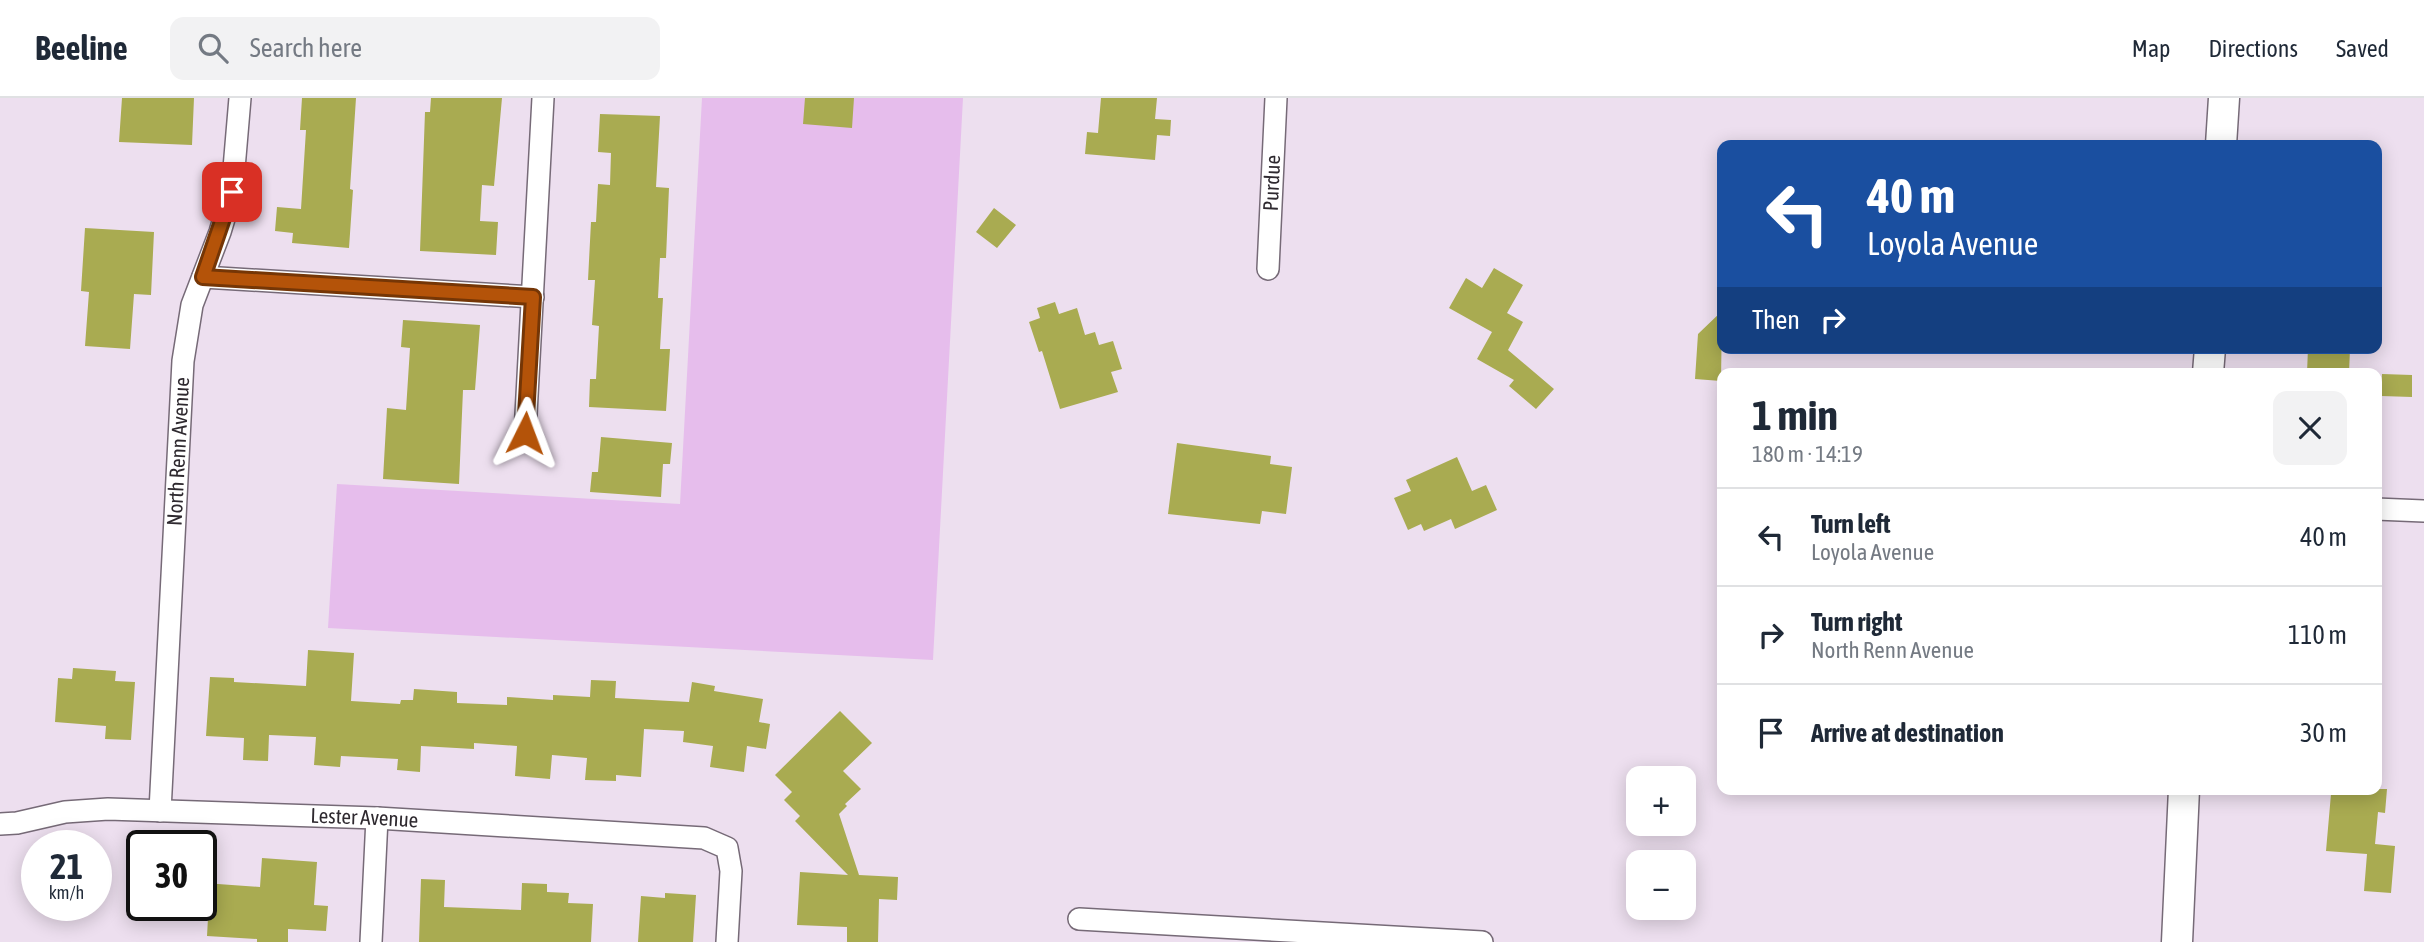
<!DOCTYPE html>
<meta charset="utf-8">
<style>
body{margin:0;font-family:"Asap Condensed",sans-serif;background:#f2f2f3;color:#1f2937;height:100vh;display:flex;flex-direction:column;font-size:26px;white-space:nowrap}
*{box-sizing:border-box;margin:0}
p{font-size:23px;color:#747a83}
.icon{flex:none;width:38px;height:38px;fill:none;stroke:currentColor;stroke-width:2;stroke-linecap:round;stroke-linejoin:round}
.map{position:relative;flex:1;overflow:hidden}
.sheet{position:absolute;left:1717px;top:270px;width:665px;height:427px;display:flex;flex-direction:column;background:#fff;border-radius:14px;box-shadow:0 4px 18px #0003}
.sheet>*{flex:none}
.guide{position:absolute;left:1717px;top:42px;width:665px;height:214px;border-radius:14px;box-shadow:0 4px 18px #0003;background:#1a4fa0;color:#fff;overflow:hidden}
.tools{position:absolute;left:1626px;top:668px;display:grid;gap:14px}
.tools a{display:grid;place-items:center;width:70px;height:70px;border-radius:14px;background:#fff;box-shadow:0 4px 18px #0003;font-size:35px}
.speed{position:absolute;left:21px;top:732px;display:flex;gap:14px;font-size:35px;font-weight:700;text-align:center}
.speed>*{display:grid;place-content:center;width:91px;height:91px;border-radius:50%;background:#fff;box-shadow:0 4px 18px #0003;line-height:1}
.speed small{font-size:18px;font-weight:400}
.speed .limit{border:4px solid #111;border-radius:10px;background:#fff;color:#111}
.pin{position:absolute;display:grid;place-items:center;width:60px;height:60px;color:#fff;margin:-30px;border-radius:14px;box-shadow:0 4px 10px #0006}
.me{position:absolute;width:77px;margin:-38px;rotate:3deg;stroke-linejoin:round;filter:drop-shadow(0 0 5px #0008)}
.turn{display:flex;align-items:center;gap:24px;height:147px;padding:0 35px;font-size:32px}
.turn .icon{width:91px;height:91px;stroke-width:2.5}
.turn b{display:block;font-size:49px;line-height:60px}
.then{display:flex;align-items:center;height:66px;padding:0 35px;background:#0003;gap:14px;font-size:26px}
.round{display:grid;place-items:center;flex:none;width:74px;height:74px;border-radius:14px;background:#f2f2f3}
.head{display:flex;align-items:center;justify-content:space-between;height:119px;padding:0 35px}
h1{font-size:42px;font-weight:700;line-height:52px}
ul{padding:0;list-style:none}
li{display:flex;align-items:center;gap:21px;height:98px;padding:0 35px;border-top:2px solid #e0e1e3}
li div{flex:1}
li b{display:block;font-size:26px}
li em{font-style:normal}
header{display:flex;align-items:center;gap:42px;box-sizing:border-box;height:98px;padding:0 35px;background:#fff;border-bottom:2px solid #e0e1e3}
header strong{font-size:33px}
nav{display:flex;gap:38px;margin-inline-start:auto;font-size:24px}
.search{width:490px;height:63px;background:#f2f2f3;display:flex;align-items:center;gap:18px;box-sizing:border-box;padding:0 24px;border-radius:14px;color:#747a83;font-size:26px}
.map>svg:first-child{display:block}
</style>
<header>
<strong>Beeline</strong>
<div class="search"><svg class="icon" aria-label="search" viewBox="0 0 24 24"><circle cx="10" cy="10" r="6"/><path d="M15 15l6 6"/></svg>Search here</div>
<nav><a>Map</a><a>Directions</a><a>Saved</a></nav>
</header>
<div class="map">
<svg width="2424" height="844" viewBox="0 0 2424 844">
<rect width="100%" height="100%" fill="#eddfef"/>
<path fill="#e6bdec" d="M 702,0 L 963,0 L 933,562 L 328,530 L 337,386 L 680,406 Z"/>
<path fill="#a9ab51" d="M 122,0 L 194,0 L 192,47 L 119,44 Z
M 302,0 L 356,0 L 350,91 L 353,92 L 349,150 L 292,145 L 293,135 L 275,133 L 277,109 L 301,111 L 306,32 L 300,32 Z
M 431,0 L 502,0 L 494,88 L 482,87 L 480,123 L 498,124 L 496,157 L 420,153 L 425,14 L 430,14 Z
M 805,0 L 854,0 L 852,30 L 803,26 Z
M 1101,0 L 1157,0 L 1155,21 L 1171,22 L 1170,38 L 1157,37 L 1155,62 L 1085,56 L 1087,34 L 1098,35 Z
M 600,16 L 660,18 L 656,89 L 669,90 L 666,160 L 660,160 L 658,200 L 663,200 L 660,251 L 670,251 L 666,313 L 589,309 L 590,281 L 596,281 L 599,228 L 592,227 L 595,182 L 588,182 L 591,124 L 596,124 L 598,86 L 610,87 L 611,55 L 598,54 Z
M 994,110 L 1016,127 L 997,150 L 976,134 Z
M 85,130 L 154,134 L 151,197 L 134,196 L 130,251 L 85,248 L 89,194 L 81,193 Z
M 1494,170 L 1523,187 L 1507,215 L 1523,224 L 1508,252 L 1554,291 L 1536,311 L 1509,288 L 1514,282 L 1477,261 L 1492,234 L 1449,210 L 1466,180 L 1482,190 Z
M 1055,204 L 1059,216 L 1077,210 L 1085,237 L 1095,234 L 1099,247 L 1113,243 L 1122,271 L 1111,274 L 1118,294 L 1060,311 L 1042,253 L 1039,254 L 1029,224 L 1040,220 L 1037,210 Z
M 1722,213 L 1721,283 L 1695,281 L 1698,236 Z
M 403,222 L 480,227 L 475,292 L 463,292 L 459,386 L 383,381 L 387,310 L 406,312 L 410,250 L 401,249 Z
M 2308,250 L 2350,251 L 2349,275 L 2307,275 Z
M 2382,276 L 2412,277 L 2412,299 L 2381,298 Z
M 601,339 L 672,345 L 670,366 L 663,366 L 661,399 L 590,394 L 592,374 L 598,374 Z
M 1177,345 L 1271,358 L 1270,366 L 1292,369 L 1286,416 L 1262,413 L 1260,426 L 1168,416 Z
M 1457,359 L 1472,393 L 1486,387 L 1497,412 L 1455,431 L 1451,421 L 1424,433 L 1421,426 L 1408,432 L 1394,400 L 1411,393 L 1406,382 Z
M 308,552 L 354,555 L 351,603 L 400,606 L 401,602 L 413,602 L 414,591 L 457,594 L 457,605 L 507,607 L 507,599 L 553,602 L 553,597 L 590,599 L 591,582 L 616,583 L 615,600 L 689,604 L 692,584 L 715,588 L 714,593 L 763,601 L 759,624 L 770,626 L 766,651 L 747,648 L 744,674 L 710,669 L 713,648 L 683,644 L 684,633 L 644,631 L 641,679 L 616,677 L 616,683 L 585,682 L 587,660 L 552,657 L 550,681 L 515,678 L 517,648 L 474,645 L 474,651 L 421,648 L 420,674 L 397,672 L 398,661 L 341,658 L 340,669 L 314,667 L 316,639 L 269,637 L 268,663 L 243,662 L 244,640 L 206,638 L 210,579 L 234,580 L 234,584 L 306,588 Z
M 73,570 L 116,573 L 115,583 L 135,584 L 131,642 L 105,641 L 106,628 L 55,624 L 58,580 L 72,581 Z
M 840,613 L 872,645 L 843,673 L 861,691 L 845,706 L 847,708 L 839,716 L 859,777 L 898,779 L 897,802 L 879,801 L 878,844 L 847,844 L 847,829 L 797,827 L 800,774 L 848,777 L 795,723 L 800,718 L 784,702 L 792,694 L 775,677 Z
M 2342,691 L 2387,691 L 2385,715 L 2378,714 L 2375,746 L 2395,748 L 2391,795 L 2364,793 L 2367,756 L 2326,753 L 2331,696 L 2341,697 Z
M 262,760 L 317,764 L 314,807 L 328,808 L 326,833 L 288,831 L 288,844 L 257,844 L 257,841 L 207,838 L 208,820 L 202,820 L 204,785 L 260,789 Z
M 421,781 L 445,782 L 444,809 L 521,812 L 522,785 L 547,786 L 547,794 L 569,795 L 568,805 L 593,806 L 591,844 L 419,844 Z
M 665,795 L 696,797 L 693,844 L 638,844 L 641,798 L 665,800 Z"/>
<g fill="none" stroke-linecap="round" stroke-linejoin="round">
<g stroke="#766a77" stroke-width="24">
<g id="street">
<path id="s1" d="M 1268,171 L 1276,0"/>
<path d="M 203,179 L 533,199"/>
<path d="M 525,335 L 543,0"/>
<path d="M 2376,411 L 2424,413"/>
<path id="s2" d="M 160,713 L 183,263 L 192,207 L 220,134 L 232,94 L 240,0"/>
<path id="s3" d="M 0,726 L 17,725 L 65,714 L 108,711 L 377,720 L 704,740 L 727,750 L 731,773 L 727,844"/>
<path d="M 1079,821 L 1482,844"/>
<path d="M 371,844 L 377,720"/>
</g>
</g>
<g stroke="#766a77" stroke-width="33">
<path id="secondary" d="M 2221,47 L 2224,0
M 2208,275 L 2210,250
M 2177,844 L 2184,691"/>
</g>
<use href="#street" stroke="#fff" stroke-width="21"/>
<use href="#secondary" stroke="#fff" stroke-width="30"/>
</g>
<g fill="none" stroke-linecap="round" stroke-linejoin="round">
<g stroke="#753606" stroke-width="18">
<path id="route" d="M 232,94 L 203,179 L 533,199 L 525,335"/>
</g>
<use href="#route" stroke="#b45309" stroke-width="12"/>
</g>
<g text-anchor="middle" stroke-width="7" stroke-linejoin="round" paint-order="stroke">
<g font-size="21" fill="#2e292f" stroke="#eddfef">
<text dy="7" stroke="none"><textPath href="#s1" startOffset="86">Purdue</textPath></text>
<text dy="7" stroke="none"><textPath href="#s2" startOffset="360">North Renn Avenue</textPath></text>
<text dy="7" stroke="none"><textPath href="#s3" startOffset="366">Lester Avenue</textPath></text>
</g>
</g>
</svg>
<div class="tools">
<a>+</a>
<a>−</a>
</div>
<div class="speed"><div>21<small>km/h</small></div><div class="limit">30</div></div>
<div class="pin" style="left:232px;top:94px;background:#d93025"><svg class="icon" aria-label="arrive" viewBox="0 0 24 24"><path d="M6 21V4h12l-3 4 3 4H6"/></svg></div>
<svg class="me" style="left:525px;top:335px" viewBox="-20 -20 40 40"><path d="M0-17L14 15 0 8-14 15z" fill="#b45309" stroke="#fff" stroke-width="4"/></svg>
<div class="guide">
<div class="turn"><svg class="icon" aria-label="left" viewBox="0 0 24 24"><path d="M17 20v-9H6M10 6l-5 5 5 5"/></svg><div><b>40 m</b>Loyola Avenue</div></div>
<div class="then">Then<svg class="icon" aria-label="right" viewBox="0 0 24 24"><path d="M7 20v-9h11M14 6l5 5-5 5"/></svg></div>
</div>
<section class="sheet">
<div class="head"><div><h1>1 min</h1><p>180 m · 14:19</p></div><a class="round"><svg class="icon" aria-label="close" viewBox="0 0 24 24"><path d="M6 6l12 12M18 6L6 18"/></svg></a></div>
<ul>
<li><svg class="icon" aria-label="left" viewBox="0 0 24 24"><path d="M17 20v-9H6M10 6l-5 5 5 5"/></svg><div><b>Turn left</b><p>Loyola Avenue</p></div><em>40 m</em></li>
<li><svg class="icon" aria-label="right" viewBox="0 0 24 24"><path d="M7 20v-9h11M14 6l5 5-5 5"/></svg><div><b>Turn right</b><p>North Renn Avenue</p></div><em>110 m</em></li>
<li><svg class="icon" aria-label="arrive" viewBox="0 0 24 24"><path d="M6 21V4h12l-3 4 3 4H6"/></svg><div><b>Arrive at destination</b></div><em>30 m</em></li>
</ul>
</section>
</div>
